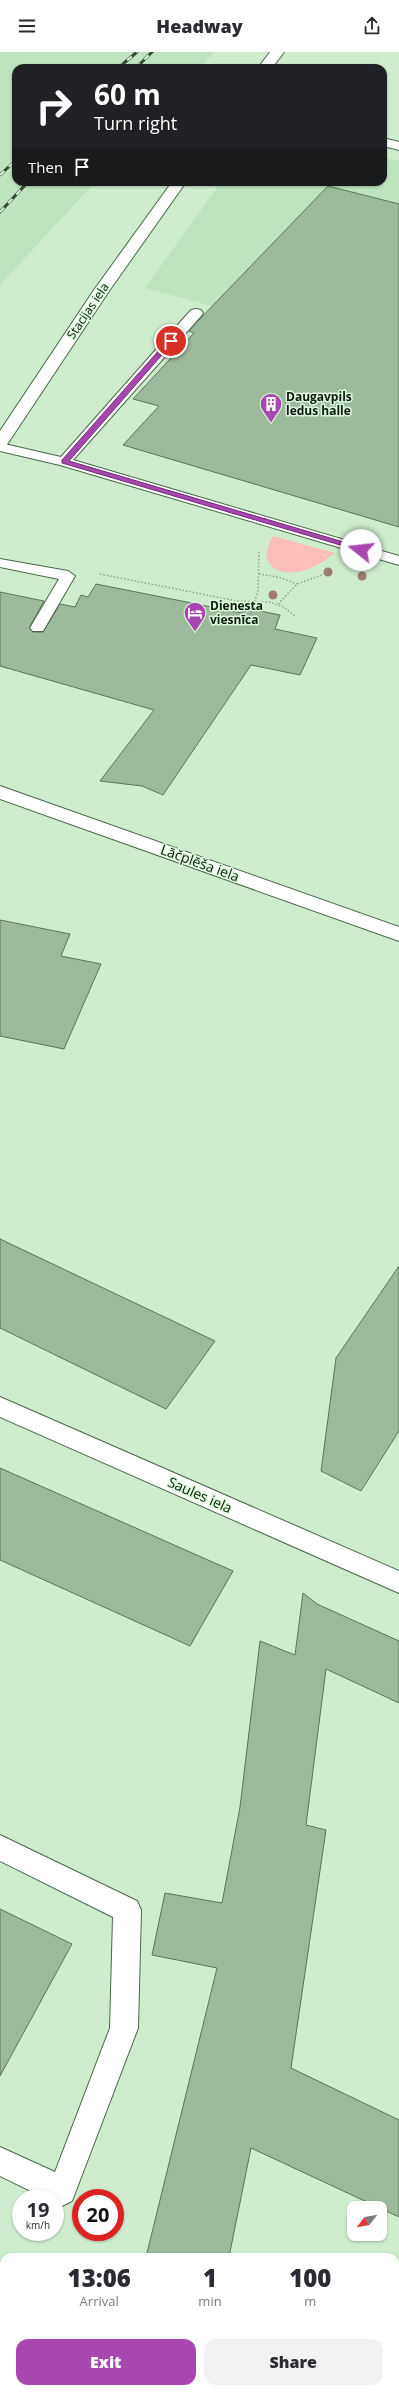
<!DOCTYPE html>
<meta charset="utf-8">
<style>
body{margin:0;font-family:"Open Sans",sans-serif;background:#f2f2f3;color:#2b2b33;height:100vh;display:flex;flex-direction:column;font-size:15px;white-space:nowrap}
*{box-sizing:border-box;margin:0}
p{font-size:13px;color:#7c7c81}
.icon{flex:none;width:22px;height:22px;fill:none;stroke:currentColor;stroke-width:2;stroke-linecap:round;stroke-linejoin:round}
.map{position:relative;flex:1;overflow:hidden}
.drawer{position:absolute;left:0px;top:2201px;width:399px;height:140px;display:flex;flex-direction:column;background:#fff;border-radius:12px 12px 0 0;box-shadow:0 1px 3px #0004}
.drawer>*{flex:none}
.hud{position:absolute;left:12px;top:12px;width:375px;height:122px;border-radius:12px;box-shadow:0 1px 3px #0004;background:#202124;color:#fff;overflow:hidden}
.needle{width:26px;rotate:239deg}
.tools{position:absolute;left:347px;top:2149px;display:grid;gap:8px}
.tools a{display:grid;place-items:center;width:40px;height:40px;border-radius:8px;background:#fff;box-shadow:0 1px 3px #0004;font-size:20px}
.speed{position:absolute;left:12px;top:2137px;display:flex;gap:8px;font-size:20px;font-weight:700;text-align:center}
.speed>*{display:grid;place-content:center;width:52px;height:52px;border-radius:50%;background:#fff;box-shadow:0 1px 3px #0004;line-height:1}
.speed small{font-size:10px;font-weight:400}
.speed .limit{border:6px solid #d22;background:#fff;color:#111}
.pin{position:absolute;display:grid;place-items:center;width:34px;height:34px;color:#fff;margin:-17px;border:2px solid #fff;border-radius:50%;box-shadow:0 1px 4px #0007}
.me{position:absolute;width:44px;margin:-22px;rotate:286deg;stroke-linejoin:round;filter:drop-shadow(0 0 3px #0008)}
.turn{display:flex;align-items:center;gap:14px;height:84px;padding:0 16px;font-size:18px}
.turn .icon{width:52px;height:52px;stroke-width:2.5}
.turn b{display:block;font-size:28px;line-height:34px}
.then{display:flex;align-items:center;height:38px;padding:0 16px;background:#0003;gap:8px;font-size:15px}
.eta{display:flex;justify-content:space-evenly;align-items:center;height:68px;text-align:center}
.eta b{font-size:24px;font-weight:800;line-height:28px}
.action{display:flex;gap:8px;margin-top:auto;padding:8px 16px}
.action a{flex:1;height:46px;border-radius:12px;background:#a847af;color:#fff;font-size:16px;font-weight:800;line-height:46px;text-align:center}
.action a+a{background:#f2f2f3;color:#2b2b33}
header{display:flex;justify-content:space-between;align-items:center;height:52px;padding:0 16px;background:#fff;font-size:18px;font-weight:800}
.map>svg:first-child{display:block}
</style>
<header><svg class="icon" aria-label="menu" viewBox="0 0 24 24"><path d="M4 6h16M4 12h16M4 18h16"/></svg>Headway<svg class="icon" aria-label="share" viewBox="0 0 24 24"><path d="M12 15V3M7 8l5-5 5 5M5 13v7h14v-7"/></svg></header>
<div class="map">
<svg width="399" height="2341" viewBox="0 0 399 2341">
<rect width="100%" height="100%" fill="#cfedce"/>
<path fill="#bee3be" d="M 0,0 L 214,0 L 200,16 L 16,16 L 16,130 L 95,130 L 0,233 Z
M 383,105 L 399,109 L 399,304 L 145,236 L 221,130 L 383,130 Z"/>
<path fill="#fcbeb9" d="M 273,484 L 335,501 C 324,510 310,518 296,520 C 270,523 259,506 273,484 Z"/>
<path fill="#9cb99b" stroke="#5a755a" d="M 328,134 L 399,152 L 399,475 L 123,393 L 159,354 L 133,347 L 194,281 L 189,279 L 195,272 Z
M 96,532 L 242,561 L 245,556 L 280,563 L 275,577 L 317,586 L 300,623 L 251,613 L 163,743 L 142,734 L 100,729 L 154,658 L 0,614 L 0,540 L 44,549 L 29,576 L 33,580 L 43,580 L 60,552 L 75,555 L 81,543 L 88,545 Z
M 0,868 L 70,882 L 61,904 L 101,912 L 64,997 L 0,984 Z
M 0,1187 L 215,1289 L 166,1357 L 0,1276 Z
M 399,1214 L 399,1379 L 361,1439 L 321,1419 L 336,1306 Z
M 0,1416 L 233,1519 L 190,1594 L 0,1508 Z
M 303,1541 L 317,1552 L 399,1589 L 399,1651 L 326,1617 L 306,1773 L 326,1778 L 291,2016 L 399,2068 L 399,2165 L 251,2096 L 229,2205 L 146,2205 L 217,1916 L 152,1903 L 165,1841 L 222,1851 L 240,1755 L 260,1589 L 295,1603 Z
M 0,1857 L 72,1892 L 0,2024 Z"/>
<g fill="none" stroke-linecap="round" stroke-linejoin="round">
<g stroke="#4b664b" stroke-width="2">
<path id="service" d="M 196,257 L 201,258 L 203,261 L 201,264 L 73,408 L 399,504 L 399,513 L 60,413 L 0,399 L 0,391 L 61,405 L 191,258 Z
M 0,507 L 68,519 L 75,524 L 43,579 L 33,579 L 30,576 L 59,527 L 0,515 Z"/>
</g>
<g stroke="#4b664b" stroke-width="2">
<path id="minor" d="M 383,86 L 399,90 L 399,98 L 383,94 Z
M 0,734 L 399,875 L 399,889 L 0,747 Z
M 0,1345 L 399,1519 L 399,1541 L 0,1365 Z
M 0,1783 L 137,1849 L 141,1858 L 138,1976 L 72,2149 L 62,2154 L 55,2151 L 55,2146 L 45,2146 L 0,2124 L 0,2095 L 55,2120 L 110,1976 L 113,1865 L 0,1809 Z"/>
</g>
<g stroke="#4b664b" stroke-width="2">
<path id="tertiary" d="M 270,0 L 284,0 L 272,16 L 258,16 Z
M 172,130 L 186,130 L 109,239 L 6,394 L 0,396 L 0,379 L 94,238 Z"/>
</g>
<path stroke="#8da58d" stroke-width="1.5" stroke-dasharray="1.5 2" stroke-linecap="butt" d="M 100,522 L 237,549 L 269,550 L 284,555 L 296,565
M 259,522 L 278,525 L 297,532
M 278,552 L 297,532 L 327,521
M 250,563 L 258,539 L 259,500"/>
<use href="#service" fill="#fff" fill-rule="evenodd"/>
<use href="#minor" fill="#fff" fill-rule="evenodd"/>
<use href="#tertiary" fill="#fff" fill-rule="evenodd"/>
<g stroke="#394839" stroke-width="3">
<path id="rail" d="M 118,16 L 137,0
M 136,16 L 152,0
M 0,123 L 16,108
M 0,160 L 28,130"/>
</g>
<use href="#rail" stroke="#dcfbdb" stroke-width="2" stroke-dasharray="6" stroke-linecap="butt"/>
</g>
<g fill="#9e7c6e">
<circle cx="328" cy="520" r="4.5"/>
<circle cx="362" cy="524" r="4.5"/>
<circle cx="273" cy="543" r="4.5"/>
</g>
<path fill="#a847af" stroke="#6d2e72" d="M 169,287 L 174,289 L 69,409 L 364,496 L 364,500 L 62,411 L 62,408 Z"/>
<defs>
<g id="building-pin" transform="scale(1.15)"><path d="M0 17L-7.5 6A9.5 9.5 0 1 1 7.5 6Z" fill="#a847af" stroke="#dcfbdb"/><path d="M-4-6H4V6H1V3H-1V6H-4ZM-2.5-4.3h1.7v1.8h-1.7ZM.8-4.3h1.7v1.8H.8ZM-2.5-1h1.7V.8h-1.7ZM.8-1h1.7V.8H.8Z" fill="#fff"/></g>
<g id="hotel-pin" transform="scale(1.15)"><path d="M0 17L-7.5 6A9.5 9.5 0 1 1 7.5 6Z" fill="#a847af" stroke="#dcfbdb"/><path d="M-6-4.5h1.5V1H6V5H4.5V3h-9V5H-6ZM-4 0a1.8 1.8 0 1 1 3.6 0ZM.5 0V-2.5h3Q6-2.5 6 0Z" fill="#fff"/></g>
</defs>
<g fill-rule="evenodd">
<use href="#building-pin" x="271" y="352"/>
<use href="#hotel-pin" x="195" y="561"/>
</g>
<g text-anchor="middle" stroke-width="3" stroke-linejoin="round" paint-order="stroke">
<g font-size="12" fill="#0d180e" stroke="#dcfbdb">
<text transform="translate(88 259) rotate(-56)" y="4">Stacijas iela</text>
</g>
<g font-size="12" font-weight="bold" fill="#0d180e" stroke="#dcfbdb" text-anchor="start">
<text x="286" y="349">Daugavpils<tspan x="286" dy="14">ledus halle</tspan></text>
<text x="210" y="558">Dienesta<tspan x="210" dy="14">viesnīca</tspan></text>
</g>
<g font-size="14" fill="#0d180e" stroke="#dcfbdb">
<text transform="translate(200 811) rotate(20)" y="5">Lāčplēša iela</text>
<text transform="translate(200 1443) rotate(24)" y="5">Saules iela</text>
</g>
</g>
</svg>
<div class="tools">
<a><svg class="needle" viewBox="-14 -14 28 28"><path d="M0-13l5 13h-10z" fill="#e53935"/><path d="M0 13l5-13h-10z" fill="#7c7c81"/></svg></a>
</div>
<div class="speed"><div>19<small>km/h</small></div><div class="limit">20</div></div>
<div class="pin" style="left:171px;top:289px;background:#d93025"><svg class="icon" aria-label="arrive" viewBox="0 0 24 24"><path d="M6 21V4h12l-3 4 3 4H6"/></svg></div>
<svg class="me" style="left:361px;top:498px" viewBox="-20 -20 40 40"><circle r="19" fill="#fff"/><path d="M0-13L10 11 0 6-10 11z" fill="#a847af"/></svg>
<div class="hud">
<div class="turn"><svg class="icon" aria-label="right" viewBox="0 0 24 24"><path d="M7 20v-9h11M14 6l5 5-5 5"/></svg><div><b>60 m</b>Turn right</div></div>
<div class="then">Then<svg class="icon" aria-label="arrive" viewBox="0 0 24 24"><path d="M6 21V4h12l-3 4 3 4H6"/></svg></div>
</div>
<section class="drawer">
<div class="eta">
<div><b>13:06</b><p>Arrival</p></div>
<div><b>1</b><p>min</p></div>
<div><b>100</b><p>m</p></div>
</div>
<div class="action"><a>Exit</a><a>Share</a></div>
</section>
</div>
